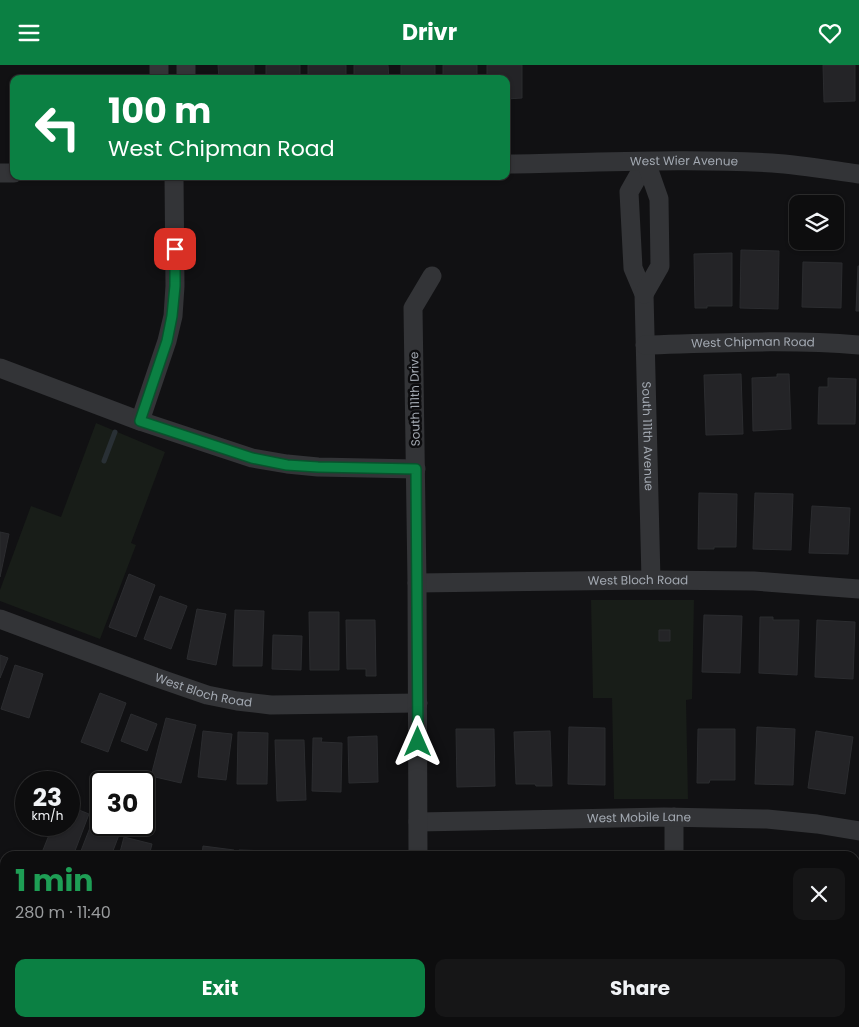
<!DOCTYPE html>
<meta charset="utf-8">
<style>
body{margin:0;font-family:Poppins,sans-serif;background:#161617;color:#f1f3f6;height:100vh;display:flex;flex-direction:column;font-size:19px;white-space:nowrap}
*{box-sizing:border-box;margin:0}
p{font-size:16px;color:#9a9c9e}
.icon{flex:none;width:28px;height:28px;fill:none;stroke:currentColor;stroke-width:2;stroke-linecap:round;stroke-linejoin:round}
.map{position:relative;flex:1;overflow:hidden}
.panel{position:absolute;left:0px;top:786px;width:860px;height:176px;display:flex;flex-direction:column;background:#0d0d0e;border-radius:15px 15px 0 0;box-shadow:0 1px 4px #0004,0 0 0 1px #2d2d2e}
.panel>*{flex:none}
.hud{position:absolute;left:10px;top:10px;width:500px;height:105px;border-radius:10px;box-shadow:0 1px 4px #0004,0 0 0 1px #2d2d2e;background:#0b8043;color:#fff;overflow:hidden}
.fabs{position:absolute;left:789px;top:130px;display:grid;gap:10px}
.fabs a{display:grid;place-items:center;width:55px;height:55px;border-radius:10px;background:#0d0d0e;box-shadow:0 1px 4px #0004,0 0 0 1px #2d2d2e;font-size:25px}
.speed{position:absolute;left:15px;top:706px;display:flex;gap:10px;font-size:25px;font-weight:700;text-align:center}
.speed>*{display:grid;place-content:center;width:65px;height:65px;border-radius:50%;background:#0d0d0e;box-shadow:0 1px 4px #0004,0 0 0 1px #2d2d2e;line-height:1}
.speed small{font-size:12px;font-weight:400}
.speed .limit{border:2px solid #111;border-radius:8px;background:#fff;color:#111}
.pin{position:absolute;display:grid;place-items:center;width:42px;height:42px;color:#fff;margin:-21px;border-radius:10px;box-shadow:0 2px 8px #0006}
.me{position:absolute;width:55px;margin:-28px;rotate:0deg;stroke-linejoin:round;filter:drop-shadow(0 0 4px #0008)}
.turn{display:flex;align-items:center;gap:18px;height:105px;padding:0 15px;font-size:22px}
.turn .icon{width:65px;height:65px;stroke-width:2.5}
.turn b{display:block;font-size:35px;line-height:42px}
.round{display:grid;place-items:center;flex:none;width:52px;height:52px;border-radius:10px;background:#161617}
.head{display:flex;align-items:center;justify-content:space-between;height:85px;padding:0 15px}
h1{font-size:30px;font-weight:700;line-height:38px;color:#1e9e55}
.primary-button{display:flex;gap:10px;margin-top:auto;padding:10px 15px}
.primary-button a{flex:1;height:58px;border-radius:10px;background:#0b8043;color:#fff;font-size:20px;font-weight:700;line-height:58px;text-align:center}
.primary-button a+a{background:#161617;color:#f1f3f6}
header{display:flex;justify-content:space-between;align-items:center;height:65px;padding:0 15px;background:#0b8043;color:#fff;font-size:22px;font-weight:700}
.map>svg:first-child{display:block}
</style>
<header><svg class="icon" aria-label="menu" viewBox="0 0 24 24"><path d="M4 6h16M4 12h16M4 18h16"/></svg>Drivr<svg class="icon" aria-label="heart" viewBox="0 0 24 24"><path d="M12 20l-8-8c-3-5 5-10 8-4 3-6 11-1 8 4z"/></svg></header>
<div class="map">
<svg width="859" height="962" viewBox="0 0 859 962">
<rect width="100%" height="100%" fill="#111113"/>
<path fill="#181d18" d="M 96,358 L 165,387 L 131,478 L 136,480 L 100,574 L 0,536 L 0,525 L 31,441 L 61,452 Z
M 591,535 L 694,535 L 692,634 L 686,635 L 688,734 L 614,734 L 612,633 L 593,633 Z"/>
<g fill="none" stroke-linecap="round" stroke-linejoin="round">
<path stroke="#293035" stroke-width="5" d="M 104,396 L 115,367"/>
</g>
<path fill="#242427" stroke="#2b2c2f" d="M 218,0 L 254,0 L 254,14 L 219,14 Z
M 266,0 L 300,0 L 300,14 L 266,14 Z
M 308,0 L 346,0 L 346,14 L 308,14 Z
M 354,0 L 388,0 L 389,14 L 354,14 Z
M 401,0 L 435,0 L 435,14 L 401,14 Z
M 443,0 L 477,0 L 477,14 L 443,14 Z
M 487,0 L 522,0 L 522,33 L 506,34 L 506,14 L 487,14 Z
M 823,0 L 855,0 L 855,36 L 824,37 Z
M 741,185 L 779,186 L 778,244 L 740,243 Z
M 732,188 L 732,241 L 707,241 L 707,243 L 695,243 L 694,189 Z
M 803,197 L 842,198 L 841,243 L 802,242 Z
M 858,201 L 859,201 L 859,246 L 856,246 Z
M 741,309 L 743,369 L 706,370 L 704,310 Z
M 777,309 L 789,309 L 791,364 L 753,366 L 752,313 L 777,312 Z
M 828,313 L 856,314 L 855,359 L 818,359 L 819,322 L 828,322 Z
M 699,428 L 737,429 L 736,482 L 714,482 L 714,484 L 698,484 Z
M 755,428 L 793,429 L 791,485 L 753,484 Z
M 812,441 L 850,443 L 848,489 L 809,488 Z
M 0,467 L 9,469 L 0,512 Z
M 129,509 L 155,520 L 136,572 L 109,562 Z
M 160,531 L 187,541 L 171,584 L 144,574 Z
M 197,544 L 226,549 L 216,600 L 187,594 Z
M 235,545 L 264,546 L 262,601 L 233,601 Z
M 309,547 L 339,547 L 339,605 L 310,605 Z
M 704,550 L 742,551 L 740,608 L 702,607 Z
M 760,552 L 773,552 L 773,555 L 799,555 L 797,610 L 759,608 Z
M 346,555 L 375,555 L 376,611 L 366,611 L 366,604 L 347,604 Z
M 817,555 L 855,557 L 853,614 L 815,612 Z
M 659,565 L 670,565 L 670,576 L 659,576 Z
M 273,570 L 302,571 L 301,605 L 272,604 Z
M 0,590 L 8,593 L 0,613 Z
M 15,600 L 43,609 L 29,653 L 1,644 Z
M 100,628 L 126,638 L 108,687 L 81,677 Z
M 131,649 L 157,659 L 147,686 L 121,676 Z
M 166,653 L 196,660 L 181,718 L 151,711 Z
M 569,662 L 605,663 L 605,720 L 568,719 Z
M 757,662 L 795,664 L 793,720 L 755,719 Z
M 456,664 L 494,664 L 495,721 L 457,722 Z
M 698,664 L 735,664 L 735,715 L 710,715 L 709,718 L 697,718 Z
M 203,666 L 232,669 L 226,715 L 198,712 Z
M 550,666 L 552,721 L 536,721 L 535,719 L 516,719 L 514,667 Z
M 816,666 L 853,672 L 845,729 L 808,723 Z
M 238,667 L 268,668 L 267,719 L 237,719 Z
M 377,671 L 378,717 L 349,718 L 348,672 Z
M 313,673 L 322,673 L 321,677 L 342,678 L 341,727 L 312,726 Z
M 275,675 L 304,675 L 306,735 L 277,736 Z
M 69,741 L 89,749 L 73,791 L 41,790 L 53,760 L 69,760 Z
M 91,760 L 119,770 L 111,791 L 79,791 Z
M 124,772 L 152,779 L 149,791 L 119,791 Z
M 203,781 L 234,785 L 233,791 L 202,791 Z
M 239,785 L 270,786 L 269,791 L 239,791 Z
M 641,788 L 641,791 L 587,791 L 587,789 Z
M 855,803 L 859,803 L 859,860 L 855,859 Z
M 2,845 L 5,846 L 5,878 L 0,876 L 0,852 Z
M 0,882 L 5,884 L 5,917 L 0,915 Z
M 185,958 L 215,958 L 215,961 L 185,959 Z
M 224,958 L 253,958 L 253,960 L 224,959 Z
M 263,958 L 292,958 L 293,962 L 263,962 Z
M 335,958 L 365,958 L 365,962 L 335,962 Z"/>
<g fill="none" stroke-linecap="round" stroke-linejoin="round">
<g stroke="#333437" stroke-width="19">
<path d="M 159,0 L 159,14"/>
<path d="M 186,0 L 186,14"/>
<path id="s1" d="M 646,97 L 629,127 L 633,203 L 644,229 L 651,515"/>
<path id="s2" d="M 506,99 C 595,98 684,93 772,98 C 801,100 830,105 859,109"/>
<path d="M 0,108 L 14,108"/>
<path d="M 644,229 L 660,201 L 659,134 L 646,97"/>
<path id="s3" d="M 645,280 C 716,278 788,274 859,280"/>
<path d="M 0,303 L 140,356 L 252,393 L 287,399 L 318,402 L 416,404"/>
<path d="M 140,356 L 167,276 L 173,251 L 175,221 L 174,111"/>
<path id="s4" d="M 417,518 L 651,515 L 754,516 L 859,524"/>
<path id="s5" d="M 0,554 L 155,612 L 207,630 L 237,636 L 271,640 L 418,638"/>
<path d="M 674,752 L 674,791"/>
<path id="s6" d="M 418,757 L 664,752 L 767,754 L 817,759 L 859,766"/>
<path d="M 418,791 L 417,518 L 413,243 L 432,211"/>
<path d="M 0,808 L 5,810"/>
</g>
</g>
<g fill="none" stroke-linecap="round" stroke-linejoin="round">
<g stroke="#07532c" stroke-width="12">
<path id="route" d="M 175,184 L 175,221 L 172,251 L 167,276 L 140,356 L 252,393 L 287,400 L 318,402 L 416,404 L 418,677"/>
</g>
<use href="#route" stroke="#0b8043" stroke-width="9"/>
</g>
<g text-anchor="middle" stroke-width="5" stroke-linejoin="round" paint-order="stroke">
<g font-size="12" fill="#a3a9b2" stroke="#0c0c0e">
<text dy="4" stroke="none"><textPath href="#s2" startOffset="178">West Wier Avenue</textPath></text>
<text dy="4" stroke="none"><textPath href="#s3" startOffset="108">West Chipman Road</textPath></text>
<text transform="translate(415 334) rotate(-91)" y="4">South 111th Drive</text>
<text dy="4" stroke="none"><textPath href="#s1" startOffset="281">South 111th Avenue</textPath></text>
<text dy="4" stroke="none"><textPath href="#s4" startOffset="221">West Bloch Road</textPath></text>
<text dy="4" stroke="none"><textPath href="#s5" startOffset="216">West Bloch Road</textPath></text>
<text dy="4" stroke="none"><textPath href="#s6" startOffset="221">West Mobile Lane</textPath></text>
</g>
</g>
</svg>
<div class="fabs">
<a><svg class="icon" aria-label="layers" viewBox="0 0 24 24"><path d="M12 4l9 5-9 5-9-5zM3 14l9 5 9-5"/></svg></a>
</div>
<div class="speed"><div>23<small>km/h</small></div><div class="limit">30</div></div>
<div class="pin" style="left:175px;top:184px;background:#d93025"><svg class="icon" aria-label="arrive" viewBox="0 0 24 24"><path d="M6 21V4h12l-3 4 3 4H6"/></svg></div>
<svg class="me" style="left:418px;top:677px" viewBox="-20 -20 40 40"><path d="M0-17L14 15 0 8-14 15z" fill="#0b8043" stroke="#fff" stroke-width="4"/></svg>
<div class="hud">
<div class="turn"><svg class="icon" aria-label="left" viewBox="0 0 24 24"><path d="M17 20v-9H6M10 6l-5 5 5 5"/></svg><div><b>100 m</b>West Chipman Road</div></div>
</div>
<section class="panel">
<div class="head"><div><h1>1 min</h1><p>280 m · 11:40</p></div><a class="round"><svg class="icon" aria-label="close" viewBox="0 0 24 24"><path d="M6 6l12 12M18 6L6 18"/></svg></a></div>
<div class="primary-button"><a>Exit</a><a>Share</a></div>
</section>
</div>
